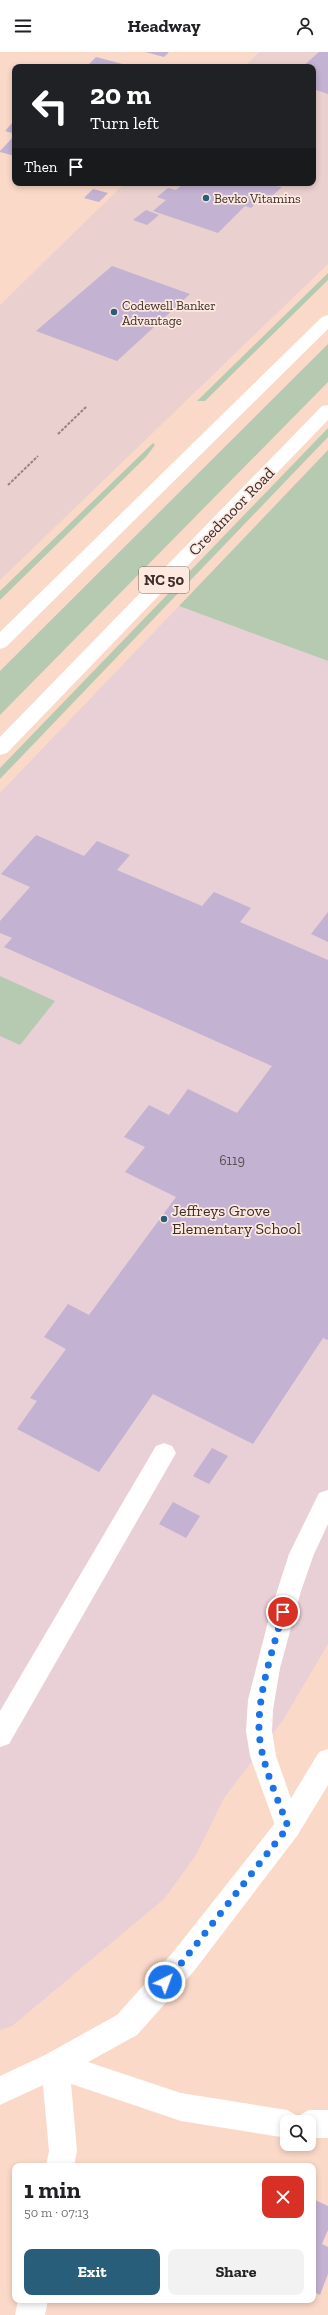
<!DOCTYPE html>
<meta charset="utf-8">
<style>
body{margin:0;font-family:"Zilla Slab",serif;background:#f2f2f2;color:#202124;height:100vh;display:flex;flex-direction:column;font-size:15px;white-space:nowrap}
*{box-sizing:border-box;margin:0}
p{font-size:13px;color:#757577}
.icon{flex:none;width:22px;height:22px;fill:none;stroke:currentColor;stroke-width:2;stroke-linecap:round;stroke-linejoin:round}
.map{position:relative;flex:1;overflow:hidden}
.panel{position:absolute;left:12px;top:2111px;width:304px;height:140px;display:flex;flex-direction:column;background:#fff;border-radius:8px;box-shadow:0 2px 6px #0003}
.panel>*{flex:none}
.hud{position:absolute;left:12px;top:12px;width:304px;height:122px;border-radius:8px;box-shadow:0 2px 6px #0003;background:#202124;color:#fff;overflow:hidden}
.tools{position:absolute;left:280px;top:2063px;display:grid;gap:8px}
.tools a{display:grid;place-items:center;width:36px;height:36px;border-radius:8px;background:#fff;box-shadow:0 2px 6px #0003;font-size:20px}
.pin{position:absolute;display:grid;place-items:center;width:34px;height:34px;color:#fff;margin:-17px;border:2px solid #fff;border-radius:50%;box-shadow:0 1px 4px #0007}
.me{position:absolute;width:44px;margin:-22px;rotate:42deg;stroke-linejoin:round;filter:drop-shadow(0 0 3px #0008)}
.turn{display:flex;align-items:center;gap:14px;height:84px;padding:0 12px;font-size:18px}
.turn .icon{width:52px;height:52px;stroke-width:2.5}
.turn b{display:block;font-size:28px;line-height:34px}
.then{display:flex;align-items:center;height:38px;padding:0 12px;background:#0003;gap:8px;font-size:15px}
.round{display:grid;place-items:center;flex:none;width:42px;height:42px;border-radius:8px;background:#f2f2f2}
.headline{display:flex;align-items:center;justify-content:space-between;height:68px;padding:0 12px}
h1{font-size:24px;font-weight:800;line-height:30px}
.primary-button{display:flex;gap:8px;margin-top:auto;padding:8px 12px}
.primary-button a{flex:1;height:46px;border-radius:8px;background:#285e79;color:#fff;font-size:16px;font-weight:800;line-height:46px;text-align:center}
.primary-button a+a{background:#f2f2f2;color:#202124}
header{display:flex;justify-content:space-between;align-items:center;height:52px;padding:0 12px;background:#fff;font-size:18px;font-weight:800}
.map>svg:first-child{display:block}
</style>
<header><svg class="icon" aria-label="menu" viewBox="0 0 24 24"><path d="M4 6h16M4 12h16M4 18h16"/></svg>Headway<svg class="icon" aria-label="person" viewBox="0 0 24 24"><circle cx="12" cy="8" r="4"/><path d="M4 21q1-7 8-7t8 7"/></svg></header>
<div class="map">
<svg width="328" height="2263" viewBox="0 0 328 2263">
<rect width="100%" height="100%" fill="#fad9c9"/>
<path fill="#ead0ce" d="M 259,0 L 328,0 L 328,212 L 0,528 L 0,253 L 125,131 L 313,131 L 313,15 L 244,15 Z"/>
<path fill="#e9cfd6" d="M 179,554 L 328,609 L 328,1592 L 283,1668 L 224,1746 L 196,1803 L 164,1847 L 12,1974 L 0,1978 L 0,741 Z"/>
<path fill="#b6cab2" d="M 328,221 L 328,228 L 205,349 L 197,349 Z
M 328,292 L 328,330 L 0,663 L 0,619 Z
M 328,376 L 328,385 L 0,727 L 0,716 Z
M 153,391 L 155,393 L 146,405 L 0,548 L 0,539 Z
M 328,398 L 328,609 L 179,554 Z
M 0,924 L 55,949 L 20,993 L 0,984 Z"/>
<path fill="#c3b2d2" d="M 145,0 L 169,0 L 164,5 Z
M 319,0 L 328,0 L 328,42 L 313,37 L 313,15 L 302,15 Z
M 96,5 L 130,14 L 130,15 L 86,15 Z
M 15,68 L 15,82 L 5,79 Z
M 15,83 L 15,104 L 0,100 L 0,99 Z
M 184,131 L 279,131 L 276,134 L 282,135 L 271,145 L 265,143 L 251,156 L 245,154 L 218,181 L 153,159 L 166,148 L 157,145 L 168,136 L 176,138 Z
M 93,137 L 108,141 L 99,150 L 84,146 Z
M 146,158 L 159,163 L 147,173 L 133,168 Z
M 112,214 L 190,242 L 117,309 L 36,279 Z
M 36,783 L 84,804 L 97,789 L 130,803 L 117,818 L 202,854 L 214,840 L 251,856 L 240,870 L 328,908 L 328,1288 L 323,1286 L 253,1392 L 153,1342 L 99,1420 L 17,1377 L 37,1349 L 30,1346 L 66,1297 L 44,1285 L 68,1252 L 89,1263 L 176,1145 L 125,1120 L 145,1095 L 124,1085 L 149,1053 L 169,1063 L 188,1037 L 237,1061 L 272,1014 L 4,895 L 12,886 L 0,881 L 0,869 L 30,835 L 1,822 Z
M 328,860 L 328,890 L 311,882 Z
M 212,1396 L 228,1404 L 209,1432 L 193,1424 Z
M 173,1450 L 200,1464 L 186,1486 L 159,1472 Z
M 313,2147 L 328,2154 L 328,2178 L 322,2192 L 328,2195 L 328,2222 L 320,2243 L 313,2239 Z"/>
<g fill="none" stroke-linecap="round" stroke-linejoin="round">
<path stroke="#998378" stroke-width="2" stroke-dasharray="3 1.5" stroke-linecap="butt" d="M 58,382 L 87,354
M 8,433 L 38,404"/>
<path fill="#fff" fill-rule="evenodd" d="M 164,1391 L 172,1394 L 176,1401 L 172,1408 L 9,1692 L 0,1695 L 0,1659 L 156,1394 Z
M 328,1438 L 328,1472 L 314,1502 L 301,1539 L 280,1616 L 273,1658 L 272,1679 L 276,1704 L 301,1775 L 297,1784 L 288,1788 L 279,1784 L 250,1704 L 246,1679 L 248,1648 L 271,1558 L 289,1502 L 319,1441 Z
M 55,1999 L 181,2041 L 287,2058 L 298,2064 L 309,2058 L 328,2058 L 328,2086 L 309,2086 L 309,2070 L 287,2070 L 287,2086 L 181,2069 L 45,2023 L 41,2013 L 45,2003 Z"/>
<path fill="#fff" fill-rule="evenodd" d="M 328,1697 L 328,1733 L 297,1784 L 194,1919 L 137,1983 L 70,2020 L 77,2099 L 74,2114 L 46,2114 L 49,2099 L 43,2033 L 0,2053 L 0,2024 L 45,2003 L 117,1963 L 174,1899 L 279,1766 L 319,1700 Z
M 18,2248 L 48,2248 L 45,2263 L 15,2263 Z"/>
<path fill="#fff" fill-rule="evenodd" d="M 328,263 L 328,277 L 6,595 L 0,597 L 0,580 L 322,265 Z
M 328,353 L 328,368 L 7,701 L 0,703 L 0,685 L 322,354 Z"/>
</g>
<g fill="none" stroke-linecap="round" stroke-linejoin="round">
<path stroke="#1a73e8" stroke-width="7" stroke-dasharray="0 12.6" d="M 165,1930 L 184,1908 L 288,1775 C 277,1744 261,1712 259,1679 C 258,1639 273,1598 283,1560"/>
</g>
<g fill="#285e79" stroke="#fee9e0" stroke-width="1.5">
<circle cx="206" cy="146" r="4"/>
<circle cx="114" cy="260" r="4"/>
<circle cx="164" cy="1167" r="4"/>
</g>
<g text-anchor="middle" stroke-width="3.5" stroke-linejoin="round" paint-order="stroke">
<g font-size="13" fill="#3c2f29" stroke="#fee9e0" text-anchor="start">
<text x="214" y="151">Bevko Vitamins</text>
<text x="122" y="258">Codewell Banker<tspan x="122" dy="15">Advantage</tspan></text>
</g>
<g font-size="14" fill="#5e5053">
<text x="232" y="1113">6119</text>
</g>
<rect fill="#fee9e0" stroke="#766760" stroke-width="1" x="139" y="515" width="50" height="26" rx="3"/>
<g font-size="15" font-weight="bold" fill="#3c2f29">
<text x="164" y="533">NC 50</text>
</g>
<g font-size="16" fill="#3c2f29" stroke="#fee9e0">
<text transform="translate(231 459) rotate(-46)" y="6">Creedmoor Road</text>
</g>
<g font-size="16" fill="#3c2f29" stroke="#fee9e0" text-anchor="start">
<text x="172" y="1164">Jeffreys Grove<tspan x="172" dy="18">Elementary School</tspan></text>
</g>
</g>
</svg>
<div class="tools">
<a><svg class="icon" aria-label="search" viewBox="0 0 24 24"><circle cx="10" cy="10" r="6"/><path d="M15 15l6 6"/></svg></a>
</div>
<div class="pin" style="left:283px;top:1560px;background:#d93025"><svg class="icon" aria-label="arrive" viewBox="0 0 24 24"><path d="M6 21V4h12l-3 4 3 4H6"/></svg></div>
<svg class="me" style="left:165px;top:1930px" viewBox="-20 -20 40 40"><circle r="17" fill="#1a73e8" stroke="#fff" stroke-width="3"/><path d="M0-11L8 9 0 5-8 9z" fill="#fff"/></svg>
<div class="hud">
<div class="turn"><svg class="icon" aria-label="left" viewBox="0 0 24 24"><path d="M17 20v-9H6M10 6l-5 5 5 5"/></svg><div><b>20 m</b>Turn left</div></div>
<div class="then">Then<svg class="icon" aria-label="arrive" viewBox="0 0 24 24"><path d="M6 21V4h12l-3 4 3 4H6"/></svg></div>
</div>
<section class="panel">
<div class="headline"><div><h1>1 min</h1><p>50 m · 07:13</p></div><a class="round" style="background:#d93025;color:#fff"><svg class="icon" aria-label="close" viewBox="0 0 24 24"><path d="M6 6l12 12M18 6L6 18"/></svg></a></div>
<div class="primary-button"><a>Exit</a><a>Share</a></div>
</section>
</div>
